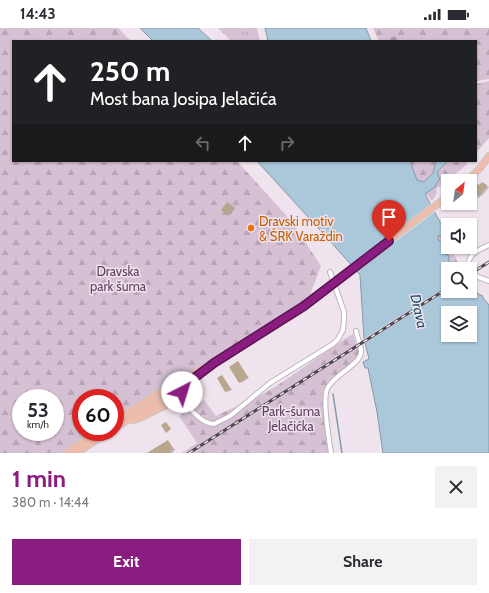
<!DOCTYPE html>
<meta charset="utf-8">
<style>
body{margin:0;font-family:Cabin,sans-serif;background:#f2f2f3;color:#2b2b33;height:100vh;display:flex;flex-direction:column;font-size:15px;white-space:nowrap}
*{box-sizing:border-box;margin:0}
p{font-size:13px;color:#7c7c81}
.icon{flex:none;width:22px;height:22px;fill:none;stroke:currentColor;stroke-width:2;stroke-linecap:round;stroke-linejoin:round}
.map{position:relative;height:425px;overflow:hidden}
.sheet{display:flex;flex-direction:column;background:#fff;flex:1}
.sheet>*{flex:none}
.banner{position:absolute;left:12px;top:12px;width:465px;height:122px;border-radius:0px;box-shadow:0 1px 3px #0004;background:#202124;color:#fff;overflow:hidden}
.needle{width:26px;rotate:29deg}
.fabs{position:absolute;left:441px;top:146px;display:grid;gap:8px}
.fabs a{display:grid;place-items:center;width:36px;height:36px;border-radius:0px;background:#fff;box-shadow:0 1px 3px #0004;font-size:20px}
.speed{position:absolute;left:12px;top:361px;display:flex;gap:8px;font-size:20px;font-weight:700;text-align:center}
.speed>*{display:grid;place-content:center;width:52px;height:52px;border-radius:50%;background:#fff;box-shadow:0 1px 3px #0004;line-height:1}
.speed small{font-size:10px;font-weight:400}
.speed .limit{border:6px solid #d22;background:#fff;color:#111}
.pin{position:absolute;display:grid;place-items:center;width:34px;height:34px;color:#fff;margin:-41px -17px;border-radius:50% 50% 50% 0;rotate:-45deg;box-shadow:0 0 4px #0007}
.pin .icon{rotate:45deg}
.me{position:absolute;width:44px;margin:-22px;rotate:40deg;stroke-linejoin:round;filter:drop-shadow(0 0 3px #0008)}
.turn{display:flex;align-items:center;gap:14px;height:84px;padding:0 12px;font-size:18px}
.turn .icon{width:52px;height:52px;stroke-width:2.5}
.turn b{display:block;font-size:28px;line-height:34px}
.lanes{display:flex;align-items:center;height:38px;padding:0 12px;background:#0003;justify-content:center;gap:20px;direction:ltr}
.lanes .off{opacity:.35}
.round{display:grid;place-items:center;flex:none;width:42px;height:42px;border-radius:0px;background:#f2f2f3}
.overview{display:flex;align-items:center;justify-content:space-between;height:68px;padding:0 12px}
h1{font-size:24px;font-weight:800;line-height:30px;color:#8c1d80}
.action{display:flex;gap:8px;margin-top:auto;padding:8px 12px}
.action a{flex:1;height:46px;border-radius:0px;background:#8c1d80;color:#fff;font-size:16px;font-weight:800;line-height:46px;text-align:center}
.action a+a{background:#f2f2f3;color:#2b2b33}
.status{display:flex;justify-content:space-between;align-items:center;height:28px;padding:0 20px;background:#fff;direction:ltr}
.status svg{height:11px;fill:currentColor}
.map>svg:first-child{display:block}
</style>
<div class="status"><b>14:43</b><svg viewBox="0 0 49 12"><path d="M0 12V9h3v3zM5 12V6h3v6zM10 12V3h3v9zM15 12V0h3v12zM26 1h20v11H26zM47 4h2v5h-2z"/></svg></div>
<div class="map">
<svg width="489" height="425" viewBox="0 0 489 425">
<defs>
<pattern id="grass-tufts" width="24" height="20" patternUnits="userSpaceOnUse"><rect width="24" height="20" fill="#d6c0d3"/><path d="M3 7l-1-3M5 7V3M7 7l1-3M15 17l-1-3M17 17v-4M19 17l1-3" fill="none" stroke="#b8a5b5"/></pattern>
<pattern id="forest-firs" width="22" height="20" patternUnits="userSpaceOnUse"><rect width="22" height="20" fill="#d6c0d3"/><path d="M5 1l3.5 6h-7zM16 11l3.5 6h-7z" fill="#b8a5b5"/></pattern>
</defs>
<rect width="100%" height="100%" fill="#efe4ed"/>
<path fill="url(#grass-tufts)" d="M 218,0 L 257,0 L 260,13 L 231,13 Z"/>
<path fill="url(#forest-firs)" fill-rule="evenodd" d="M 0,0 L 118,0 L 131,13 L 13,13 L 13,133 L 237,133 L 292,194 L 321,238 L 310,267 L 294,279 L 233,319 L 196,341 L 158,361 L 115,390 L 115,370 L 81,370 L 81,404 L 93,404 L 61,425 L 0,425 ZM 21,370 L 55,370 L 55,404 L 21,404 Z
M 373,0 L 489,0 L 489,51 L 476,53 L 476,13 L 377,13 L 378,11 Z
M 489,53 L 489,110 L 476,125 L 476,56 Z
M 410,133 L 436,133 L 433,145 L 424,154 L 417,152 Z
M 448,133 L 469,133 L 464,139 L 436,161 L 437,165 L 432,173 L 425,165 C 433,160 439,154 438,144 Z
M 438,208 L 443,209 L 448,216 L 448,219 L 450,219 L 456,230 L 459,241 L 455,239 L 447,232 L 448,227 L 444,226 L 442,220 L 442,214 L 438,212 Z
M 353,306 L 359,326 L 357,331 L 333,349 L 328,355 L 323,366 L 330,425 L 182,425 L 197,415 L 179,388 L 204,372 L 216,388 C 232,380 248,374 263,366 C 295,348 322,324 353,306 Z"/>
<path fill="#aac8da" stroke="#8599a6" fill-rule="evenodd" d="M 140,0 L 198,0 L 212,13 L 153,13 Z
M 265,0 L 366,0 L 371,13 L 268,13 Z
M 257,133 L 410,133 L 417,152 L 424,154 L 433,145 L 436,133 L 448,133 L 438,143 L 438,148 L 440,150 L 435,159 L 425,166 L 448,209 L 448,216 L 443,209 L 438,208 L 438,212 L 443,215 L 444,218 L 442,221 L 444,226 L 448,227 L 449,229 L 448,232 L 458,241 L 448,241 L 448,263 L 470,263 L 470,252 L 478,266 L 483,268 L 483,270 L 489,277 L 489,425 L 383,425 L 377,384 L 368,340 L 365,340 L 363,334 L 369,331 L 364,311 L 360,247 L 330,213 ZM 448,285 L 470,285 L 470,307 L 448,307 Z"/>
<path fill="#efe4ed" d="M 432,175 L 436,183 L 355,244 L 349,238 Z
M 448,258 L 448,262 L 363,316 L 362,312 Z"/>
<path fill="#0003" d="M 395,8 L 397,12 L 392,13 L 390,10 Z
M 482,155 L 489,159 L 482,168 L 481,167 L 479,170 L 471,165 Z
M 228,175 L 235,180 L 230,187 L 222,182 Z
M 238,335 L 249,350 L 241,355 L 240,354 Z
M 222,348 L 232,362 L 227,364 L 218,351 Z
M 168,413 L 175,422 L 172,425 L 149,425 Z"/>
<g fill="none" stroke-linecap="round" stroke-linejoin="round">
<path stroke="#8599a6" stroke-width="1.5" d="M 333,366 L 342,425"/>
</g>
<path fill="#b8a68d" d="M 482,154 L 487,157 L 480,168 L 478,167 L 476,170 L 470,165 L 477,155 L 479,157 Z
M 227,174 L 234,179 L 228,188 L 221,182 Z
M 238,333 L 248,349 L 239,355 L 229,339 Z
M 222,347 L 231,361 L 225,364 L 217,350 Z
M 166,394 L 171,401 L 166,405 L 161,397 Z
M 168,412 L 173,421 L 170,423 L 171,425 L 147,425 Z"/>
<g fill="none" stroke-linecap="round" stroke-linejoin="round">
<g stroke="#beb3bd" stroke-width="6">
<path id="street" d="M 470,241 C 465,227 478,222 489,217
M 470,242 L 478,249 L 489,253
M 165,361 C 185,364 192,394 214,396 L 230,388 L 270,355 L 333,316 L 338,311 L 343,302 L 344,291 L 344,284 L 330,244
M 331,425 C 329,411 322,373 327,361 C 333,347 362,336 361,323 C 361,316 357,310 356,303"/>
</g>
<g stroke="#c9c8c9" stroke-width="8">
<path id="primary" d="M 467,153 L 481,139 L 489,128
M 184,357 L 182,364 L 185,375
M 134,392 C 150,388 167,371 185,375
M 115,393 L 165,361 L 205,339
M 115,400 L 174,364 L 214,335 L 304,278 L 319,266
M 66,425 L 98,404
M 76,425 L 109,404"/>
</g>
<use href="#street" stroke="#fff" stroke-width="4"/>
<use href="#primary" stroke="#eebcaa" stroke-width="6"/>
<g stroke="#4c474b" stroke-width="3">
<path id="rail" d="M 470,246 L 489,234
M 189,425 L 448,260"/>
</g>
<use href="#rail" stroke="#efe4ed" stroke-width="1.5" stroke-dasharray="4.5" stroke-linecap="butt"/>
<g stroke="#c9c8c9" stroke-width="8" stroke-linecap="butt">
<path id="primary-bridge" d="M 319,266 L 448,168"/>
</g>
<use href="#primary-bridge" stroke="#eebcaa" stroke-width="6"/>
</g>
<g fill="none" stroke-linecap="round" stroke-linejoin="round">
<g stroke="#5b1353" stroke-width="10">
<path id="route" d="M 182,364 L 185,357 L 214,335 L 304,278 L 389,213"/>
</g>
<use href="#route" stroke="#8c1d80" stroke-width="7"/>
</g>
<circle fill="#e8710a" stroke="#efe4ed" stroke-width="1.5" cx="251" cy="200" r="4"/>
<g text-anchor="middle" stroke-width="3" stroke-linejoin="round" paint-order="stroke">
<g font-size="13" fill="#c56008" stroke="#efe4ed" text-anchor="start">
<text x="259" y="198">Dravski motiv<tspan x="259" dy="15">&amp; ŠRK Varaždin</tspan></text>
</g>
<g font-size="13" fill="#643f61" stroke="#efe4ed">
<text x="118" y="248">Dravska<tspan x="118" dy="15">park šuma</tspan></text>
<text x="291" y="388">Park-šuma<tspan x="291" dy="15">Jelačićka</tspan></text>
</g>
<g font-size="14" font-style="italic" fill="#1e536e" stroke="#efe4ed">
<text transform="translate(419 283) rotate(77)" y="5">Drava</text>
</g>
</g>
</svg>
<div class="fabs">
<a><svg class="needle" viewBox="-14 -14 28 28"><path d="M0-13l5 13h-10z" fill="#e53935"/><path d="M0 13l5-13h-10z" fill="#7c7c81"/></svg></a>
<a><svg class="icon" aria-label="sound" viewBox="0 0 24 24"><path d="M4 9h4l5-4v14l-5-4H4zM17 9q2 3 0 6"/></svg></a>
<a><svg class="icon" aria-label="search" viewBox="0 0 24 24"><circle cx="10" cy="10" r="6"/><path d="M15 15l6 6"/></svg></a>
<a><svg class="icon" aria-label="layers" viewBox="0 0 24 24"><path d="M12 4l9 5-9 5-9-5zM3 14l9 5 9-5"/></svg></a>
</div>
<div class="speed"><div>53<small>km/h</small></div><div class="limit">60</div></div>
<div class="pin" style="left:389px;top:213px;background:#d93025"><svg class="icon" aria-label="arrive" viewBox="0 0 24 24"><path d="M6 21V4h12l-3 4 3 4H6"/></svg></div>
<svg class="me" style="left:182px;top:364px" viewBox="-20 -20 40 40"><circle r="19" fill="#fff"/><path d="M0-13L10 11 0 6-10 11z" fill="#8c1d80"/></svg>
<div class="banner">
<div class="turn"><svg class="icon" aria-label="ahead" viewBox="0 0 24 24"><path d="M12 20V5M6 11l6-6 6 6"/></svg><div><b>250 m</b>Most bana Josipa Jelačića</div></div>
<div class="lanes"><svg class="icon off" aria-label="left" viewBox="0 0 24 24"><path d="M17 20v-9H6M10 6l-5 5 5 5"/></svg><svg class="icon" aria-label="ahead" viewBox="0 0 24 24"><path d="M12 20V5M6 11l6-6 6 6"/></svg><svg class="icon off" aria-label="right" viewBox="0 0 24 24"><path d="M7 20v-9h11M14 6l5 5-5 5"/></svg></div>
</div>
</div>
<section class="sheet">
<div class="overview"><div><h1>1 min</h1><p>380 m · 14:44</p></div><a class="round"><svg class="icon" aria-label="close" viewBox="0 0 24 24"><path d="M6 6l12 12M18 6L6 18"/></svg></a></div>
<div class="action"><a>Exit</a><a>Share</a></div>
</section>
